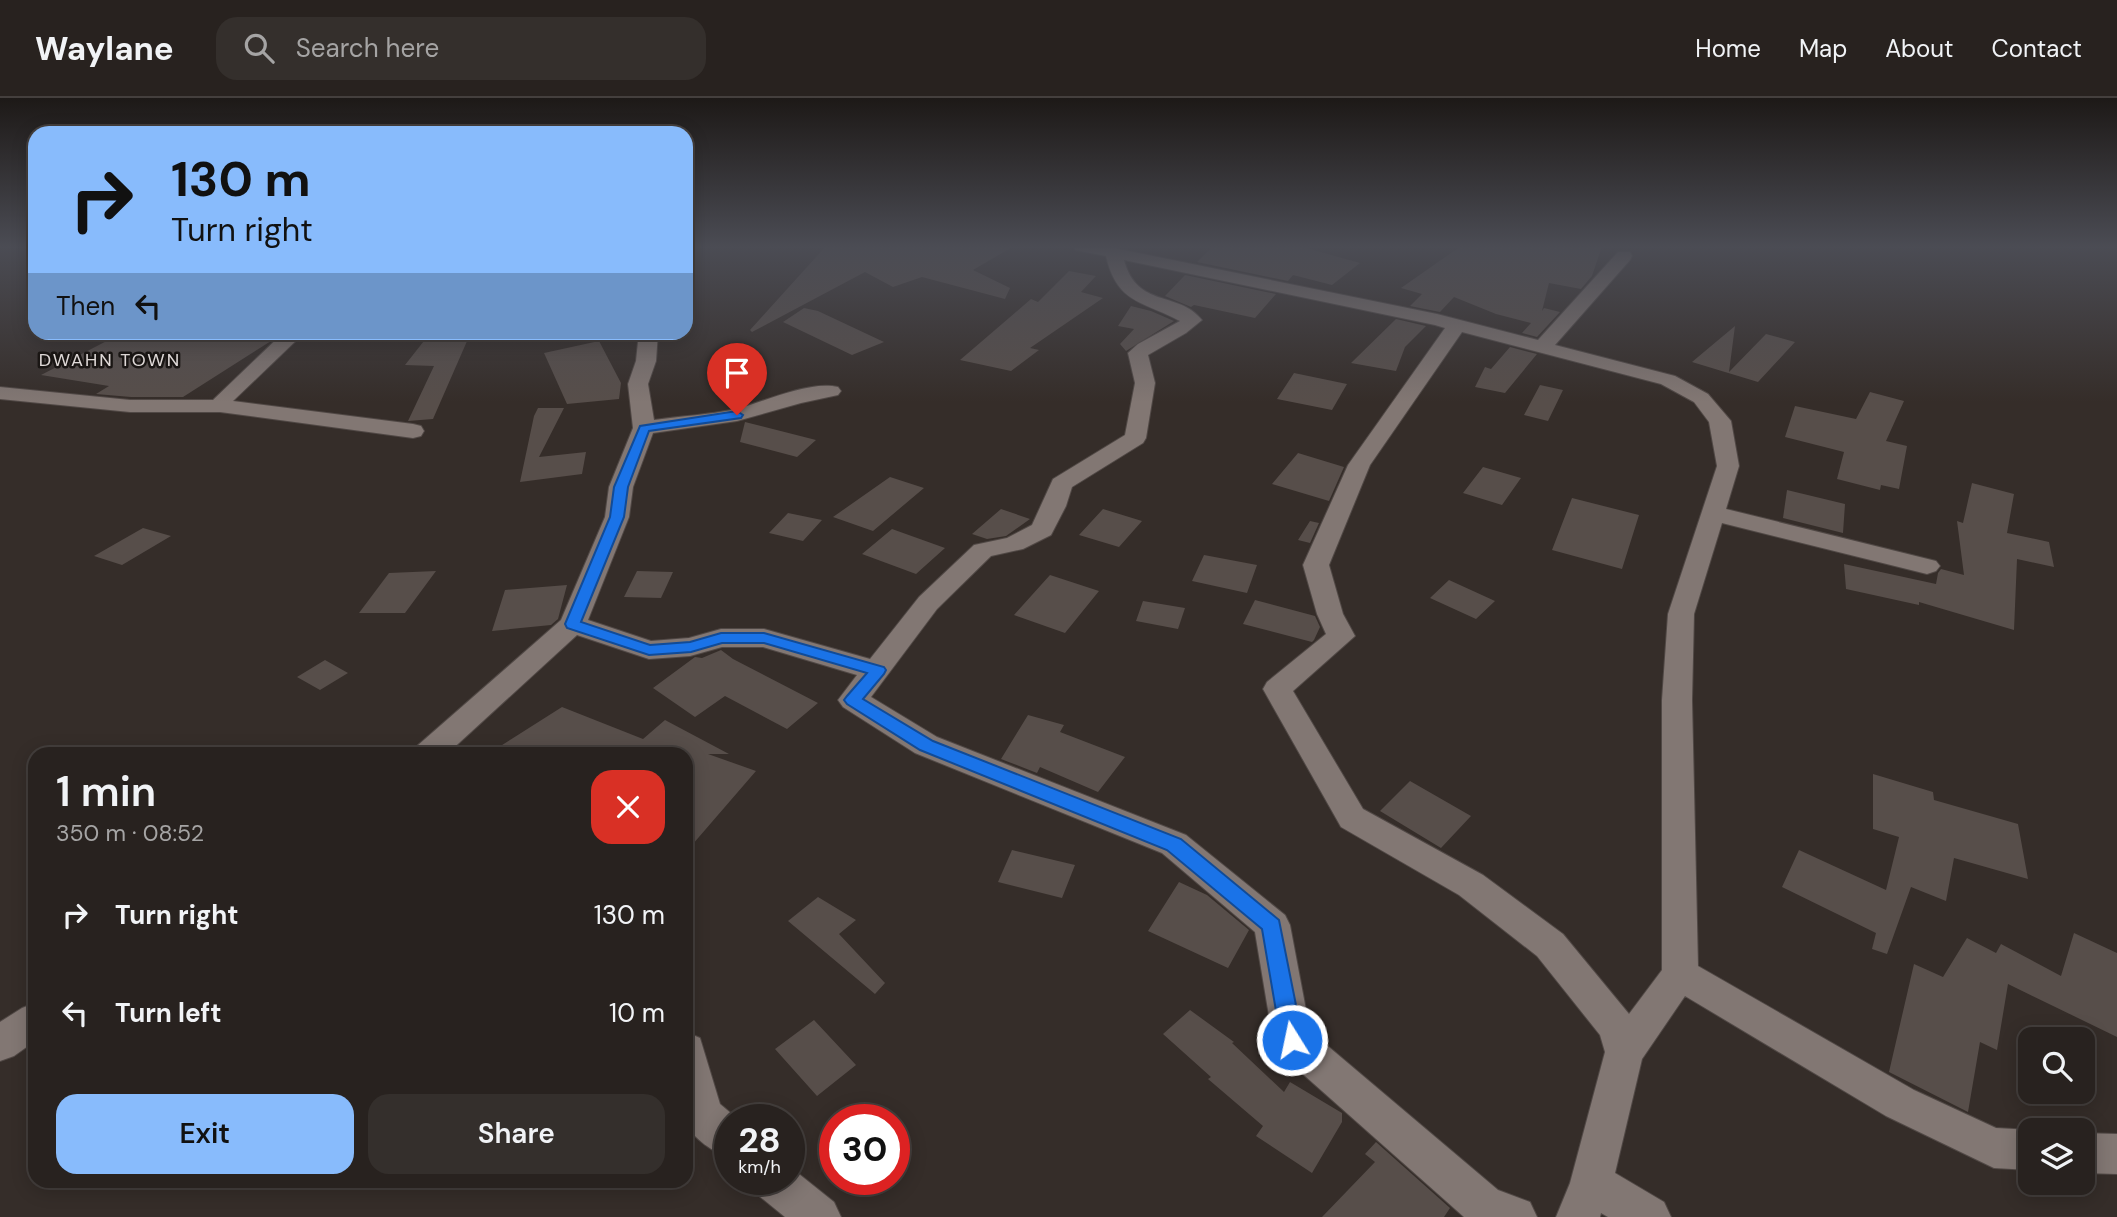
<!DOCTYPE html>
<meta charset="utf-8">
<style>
body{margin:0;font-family:"DM Sans",sans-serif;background:#342f2c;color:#f1f3f6;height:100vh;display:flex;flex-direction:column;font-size:26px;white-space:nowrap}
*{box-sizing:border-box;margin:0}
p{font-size:23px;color:#a5a4a4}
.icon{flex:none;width:38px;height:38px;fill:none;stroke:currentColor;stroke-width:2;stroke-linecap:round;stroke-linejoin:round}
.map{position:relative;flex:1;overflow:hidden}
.drawer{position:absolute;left:28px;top:649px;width:665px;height:441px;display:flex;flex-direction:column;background:#28221f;border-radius:21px;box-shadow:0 4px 18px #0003,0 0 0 2px #443f3d}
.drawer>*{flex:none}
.hud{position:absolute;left:28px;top:28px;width:665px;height:214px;border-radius:21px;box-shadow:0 4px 18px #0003,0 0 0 2px #443f3d;background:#88bbfc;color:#111;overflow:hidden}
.fabs{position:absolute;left:2018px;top:929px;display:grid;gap:14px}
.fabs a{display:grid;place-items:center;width:77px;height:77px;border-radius:14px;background:#28221f;box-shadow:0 4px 18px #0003,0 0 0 2px #443f3d;font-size:35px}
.speed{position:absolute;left:714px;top:1006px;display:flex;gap:14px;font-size:35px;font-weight:700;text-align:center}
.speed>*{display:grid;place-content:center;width:91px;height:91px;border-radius:50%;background:#28221f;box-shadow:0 4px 18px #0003,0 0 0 2px #443f3d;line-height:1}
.speed small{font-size:18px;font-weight:400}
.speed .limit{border:10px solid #d22;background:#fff;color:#111}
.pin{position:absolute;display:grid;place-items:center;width:60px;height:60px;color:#fff;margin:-72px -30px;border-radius:50% 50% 50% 0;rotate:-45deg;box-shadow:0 0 7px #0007}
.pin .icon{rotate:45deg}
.me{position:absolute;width:77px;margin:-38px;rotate:350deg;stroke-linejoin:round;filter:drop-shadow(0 0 5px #0008)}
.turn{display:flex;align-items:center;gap:24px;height:147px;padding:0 28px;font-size:32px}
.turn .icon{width:91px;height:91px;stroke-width:2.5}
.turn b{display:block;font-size:49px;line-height:60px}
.then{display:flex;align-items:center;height:66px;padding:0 28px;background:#0003;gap:14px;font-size:26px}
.round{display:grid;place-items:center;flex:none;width:74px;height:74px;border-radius:21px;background:#342f2c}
.summary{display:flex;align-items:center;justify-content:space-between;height:119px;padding:0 28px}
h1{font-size:42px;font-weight:600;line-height:52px}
.button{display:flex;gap:14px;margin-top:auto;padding:14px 28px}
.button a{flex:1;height:80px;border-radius:21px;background:#88bbfc;color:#111;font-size:28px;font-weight:600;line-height:80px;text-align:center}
.button a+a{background:#342f2c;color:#f1f3f6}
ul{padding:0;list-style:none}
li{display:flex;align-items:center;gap:21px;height:98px;padding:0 28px}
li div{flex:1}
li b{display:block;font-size:26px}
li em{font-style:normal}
header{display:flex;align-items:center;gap:42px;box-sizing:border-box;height:98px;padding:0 35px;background:#28221f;border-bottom:2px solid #443f3d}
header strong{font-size:33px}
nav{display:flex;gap:38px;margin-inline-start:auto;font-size:24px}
.search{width:490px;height:63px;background:#342f2c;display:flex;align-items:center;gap:18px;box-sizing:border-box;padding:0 24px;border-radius:21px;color:#a5a4a4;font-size:26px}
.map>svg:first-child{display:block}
</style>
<header>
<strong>Waylane</strong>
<div class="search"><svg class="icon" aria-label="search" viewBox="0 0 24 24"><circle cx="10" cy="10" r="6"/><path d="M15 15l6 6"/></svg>Search here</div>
<nav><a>Home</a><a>Map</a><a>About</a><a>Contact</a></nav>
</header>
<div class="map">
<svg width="2117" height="1119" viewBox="0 0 2117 1119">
<rect width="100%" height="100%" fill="#352d29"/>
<path fill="#574e4a" d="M 826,148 L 1014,148 L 973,172 L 1010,190 L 1005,201 L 922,179 L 893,189 L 865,174 L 752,234 L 750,232 Z
M 1213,148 L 1299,148 L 1360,165 L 1332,187 L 1293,177 L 1288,183 L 1197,164 Z
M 1461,148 L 1602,148 L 1592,178 L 1581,191 L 1549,185 L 1542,213 L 1544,210 L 1560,214 L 1537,239 L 1522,235 L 1531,225 L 1496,216 L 1454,199 L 1440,214 L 1410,208 L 1422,196 L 1401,190 Z
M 1069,173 L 1096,178 L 1081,194 L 1103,200 L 1030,250 L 1039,252 L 1011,273 L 960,262 L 1031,201 L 1038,204 Z
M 1185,177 L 1276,196 L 1255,220 L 1194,207 L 1191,209 L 1165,198 Z
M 1131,208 L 1151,213 L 1174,223 L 1126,253 L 1120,246 L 1134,231 L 1118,228 Z
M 804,210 L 818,213 L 884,244 L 852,257 L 783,224 Z
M 1396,221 L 1426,228 L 1405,249 L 1396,273 L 1351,265 Z
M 1735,228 L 1729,274 L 1766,236 L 1795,244 L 1758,284 L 1692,264 Z
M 124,234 L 280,234 L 271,243 L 183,299 L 131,299 L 96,296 L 109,288 L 41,277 Z
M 431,234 L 471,234 L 433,321 L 408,323 L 434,268 L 405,267 Z
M 599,243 L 621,285 L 619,301 L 567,306 L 544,255 Z
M 1510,249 L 1537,256 L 1505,295 L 1475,289 L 1485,269 L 1491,271 Z
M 1294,275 L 1347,286 L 1332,312 L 1277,301 Z
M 1540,287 L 1563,292 L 1548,323 L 1524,317 Z
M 1870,294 L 1904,303 L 1886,343 L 1907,348 L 1899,391 L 1881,387 L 1880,392 L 1837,381 L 1844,354 L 1785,339 L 1795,308 L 1856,321 Z
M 538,310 L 564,310 L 539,359 L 586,354 L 582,376 L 520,384 L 534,318 Z
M 745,324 L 816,342 L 797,359 L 740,344 Z
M 1298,355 L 1344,369 L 1329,403 L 1272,386 Z
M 1483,369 L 1521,380 L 1502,407 L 1463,395 Z
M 890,379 L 924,390 L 873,433 L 833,419 Z
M 1972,385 L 2014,396 L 2007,435 L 2049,444 L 2054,469 L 2017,461 L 2014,532 L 1919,504 L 1919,507 L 1846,491 L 1844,466 L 1936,486 L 1938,475 L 1941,471 L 1964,477 L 1957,423 L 1963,425 Z
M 1787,392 L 1845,406 L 1843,435 L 1783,420 Z
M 1572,400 L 1639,417 L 1622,471 L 1552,452 Z
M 1001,411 L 1030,421 L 1006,438 L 987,441 L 972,436 Z
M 1103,411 L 1142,423 L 1119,449 L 1079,437 Z
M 788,415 L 822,422 L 803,443 L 769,435 Z
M 1310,423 L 1319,425 L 1310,445 L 1298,442 Z
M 143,430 L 171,438 L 122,467 L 94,458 Z
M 892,431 L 945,450 L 916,476 L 862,456 Z
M 1204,457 L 1257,467 L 1247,495 L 1192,483 Z
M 436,473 L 405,515 L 359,515 L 389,475 Z
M 637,473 L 673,474 L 661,500 L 624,499 Z
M 1050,477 L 1099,493 L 1065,535 L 1014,517 Z
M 1449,482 L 1495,503 L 1476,521 L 1430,500 Z
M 567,487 L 558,521 L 551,527 L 492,533 L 505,492 Z
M 1255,502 L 1315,518 L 1320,529 L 1314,542 L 1312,544 L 1243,526 Z
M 1143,503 L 1185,510 L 1178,531 L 1136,523 Z
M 721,552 L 733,561 L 818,605 L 787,631 L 725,598 L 695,619 L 653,590 L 695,559 L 702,560 Z
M 325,562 L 348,575 L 320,592 L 297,579 Z
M 562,609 L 643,641 L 665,622 L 729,656 L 708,656 L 756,673 L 686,754 L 686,656 L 488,656 Z
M 1028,617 L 1064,627 L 1060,634 L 1125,659 L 1098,694 L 1040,669 L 1037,675 L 1001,661 Z
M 1873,676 L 1933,694 L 1934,702 L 2018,726 L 2028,781 L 1954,760 L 1946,803 L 1911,789 L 1887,856 L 1872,851 L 1876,835 L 1782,789 L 1799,752 L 1886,792 L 1899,739 L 1873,731 Z
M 1410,683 L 1471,718 L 1441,750 L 1380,713 Z
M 1012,752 L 1075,767 L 1062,800 L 998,784 Z
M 1179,784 L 1207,797 L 1249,832 L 1228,870 L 1148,833 Z
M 818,799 L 856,822 L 839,836 L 885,885 L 875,896 L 788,823 Z
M 2074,835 L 2117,855 L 2117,939 L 2008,886 L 1997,952 L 1980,944 L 1968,1014 L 1889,974 L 1914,866 L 1943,879 L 1967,840 L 1996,855 L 2001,846 L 2061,878 Z
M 1190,912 L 1234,944 L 1232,945 L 1284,994 L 1290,984 L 1342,1015 L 1342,1024 L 1312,1075 L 1256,1038 L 1263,1028 L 1208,981 L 1211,979 L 1163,936 Z
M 814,922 L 856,967 L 817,998 L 775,951 Z
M 1376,1044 L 1450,1110 L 1444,1119 L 1322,1119 L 1375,1064 L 1365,1056 Z"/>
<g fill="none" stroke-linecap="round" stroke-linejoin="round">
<g stroke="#504845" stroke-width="2">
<path id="minor" d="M 1073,148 L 1104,148 L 1437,216 L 1538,242 L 1618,154 L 1630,154 L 1632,158 L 1630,162 L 1555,247 L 1675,278 L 1708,296 L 1731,323 L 1739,368 L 1726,411 L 1936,463 L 1940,468 L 1936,473 L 1927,476 L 1722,425 L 1694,516 L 1692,602 L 1698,868 L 1914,992 L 1996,1030 L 2032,1032 L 2030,1072 L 1994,1070 L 1886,1018 L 1685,898 L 1642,961 L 1615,1075 L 1664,1104 L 1671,1119 L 1608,1119 L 1601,1115 L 1600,1119 L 1556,1119 L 1570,1085 L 1605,954 L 1600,937 L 1537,858 L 1459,797 L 1341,729 L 1263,591 L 1267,584 L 1326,536 L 1317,516 L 1303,467 L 1348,367 L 1445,230 L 1435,227 L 1124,162 C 1137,211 1178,192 1202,222 L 1186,235 L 1148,257 L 1155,285 L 1146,340 L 1143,345 L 1072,389 L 1066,408 L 1051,437 L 1023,451 L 991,458 L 937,511 L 871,599 L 937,639 L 1186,737 L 1285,817 L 1290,827 L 1310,933 L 1498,1092 L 1530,1104 L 1537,1119 L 1464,1119 L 1278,954 L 1273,942 L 1255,834 L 1162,755 L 915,655 L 843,609 L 838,602 L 857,577 L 763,549 L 722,549 L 690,558 L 649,561 L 577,537 L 447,656 L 413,656 L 417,648 L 561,522 L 605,419 L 609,389 L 633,330 L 628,286 L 636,263 L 639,234 L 658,234 L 656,263 L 648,286 L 654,322 C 681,318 709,317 736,311 C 764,304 810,282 838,289 L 841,293 L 838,297 L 801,305 L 737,323 L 653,335 L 633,389 L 629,419 L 588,522 L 651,543 L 689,540 L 721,531 L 764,531 L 870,561 L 919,499 L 974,447 L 1007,440 L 1032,427 L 1053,381 L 1125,337 L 1135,285 L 1128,255 L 1138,246 L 1180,223 C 1143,203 1117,206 1106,158 L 1075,152 ZM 1462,234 L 1661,286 L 1694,304 L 1709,324 L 1717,368 L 1668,516 L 1662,602 L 1662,872 L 1629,916 L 1563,836 L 1483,777 L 1363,711 L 1293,593 L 1355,538 L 1343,516 L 1329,467 L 1370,367 Z
M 284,234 L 305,234 L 233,303 L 413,326 L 421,328 L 424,333 L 421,338 L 413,340 L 220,314 L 130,314 L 0,301 L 0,289 L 130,302 L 213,302 Z
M 35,905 L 35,943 L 14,958 L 0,963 L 0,924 L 22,910 Z
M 686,934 L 700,940 L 720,1006 L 739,1022 L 730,1022 L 730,1061 C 714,1054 693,1041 686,1025 Z
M 2082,1035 L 2117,1036 L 2117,1076 L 2082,1075 Z
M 789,1068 L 834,1104 L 841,1119 L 785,1119 L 758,1097 L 752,1082 L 789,1082 Z"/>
</g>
<use href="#minor" fill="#827773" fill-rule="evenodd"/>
</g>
<linearGradient id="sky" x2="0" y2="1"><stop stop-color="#1d1917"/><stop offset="0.49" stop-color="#4b4c54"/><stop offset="1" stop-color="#4b4c54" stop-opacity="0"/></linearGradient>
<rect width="2117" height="304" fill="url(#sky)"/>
<path fill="#1a73e8" stroke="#114b97" stroke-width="2" d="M 737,313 L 743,317 L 741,320 L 649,333 L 628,389 L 624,419 L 581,524 L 650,547 L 690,544 L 721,535 L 764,535 L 884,569 L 886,572 L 884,576 L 863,601 L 933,643 L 1181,741 L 1279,822 L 1303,942 L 1299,949 L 1292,952 L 1284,949 L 1281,942 L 1262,831 L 1167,752 L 920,652 L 847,606 L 844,602 L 847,598 L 867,575 L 764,545 L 722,545 L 691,554 L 649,557 L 567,530 L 565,526 L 610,419 L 614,389 L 640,328 Z"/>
<g text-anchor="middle" stroke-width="5" stroke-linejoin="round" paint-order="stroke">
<g font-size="18" letter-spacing="2" fill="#e1dbd9" stroke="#1a1614">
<text x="110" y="268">DWAHN TOWN</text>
</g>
</g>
</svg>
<div class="fabs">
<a><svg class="icon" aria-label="search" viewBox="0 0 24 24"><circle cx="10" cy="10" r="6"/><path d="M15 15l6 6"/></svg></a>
<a><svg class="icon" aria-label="layers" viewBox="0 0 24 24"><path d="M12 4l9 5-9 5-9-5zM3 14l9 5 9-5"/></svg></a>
</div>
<div class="speed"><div>28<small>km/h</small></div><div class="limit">30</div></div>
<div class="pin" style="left:737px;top:317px;background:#d93025"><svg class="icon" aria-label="arrive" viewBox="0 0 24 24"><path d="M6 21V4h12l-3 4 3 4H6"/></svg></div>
<svg class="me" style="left:1292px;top:942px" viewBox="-20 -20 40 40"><circle r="17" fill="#1a73e8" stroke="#fff" stroke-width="3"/><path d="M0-11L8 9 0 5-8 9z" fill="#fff"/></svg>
<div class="hud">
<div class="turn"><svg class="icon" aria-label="right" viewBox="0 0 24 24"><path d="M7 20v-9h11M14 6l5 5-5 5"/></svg><div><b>130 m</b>Turn right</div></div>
<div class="then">Then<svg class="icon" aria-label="left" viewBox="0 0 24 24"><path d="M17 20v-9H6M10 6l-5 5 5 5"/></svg></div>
</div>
<section class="drawer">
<div class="summary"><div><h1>1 min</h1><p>350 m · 08:52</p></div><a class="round" style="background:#d93025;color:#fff"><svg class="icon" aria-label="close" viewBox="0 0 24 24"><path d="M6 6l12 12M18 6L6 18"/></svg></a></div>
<ul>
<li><svg class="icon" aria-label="right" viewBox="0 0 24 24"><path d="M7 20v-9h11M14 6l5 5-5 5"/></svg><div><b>Turn right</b></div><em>130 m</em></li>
<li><svg class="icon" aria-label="left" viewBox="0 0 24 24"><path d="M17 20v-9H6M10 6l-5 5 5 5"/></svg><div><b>Turn left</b></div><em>10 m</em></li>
</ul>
<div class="button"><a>Exit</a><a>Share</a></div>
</section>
</div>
